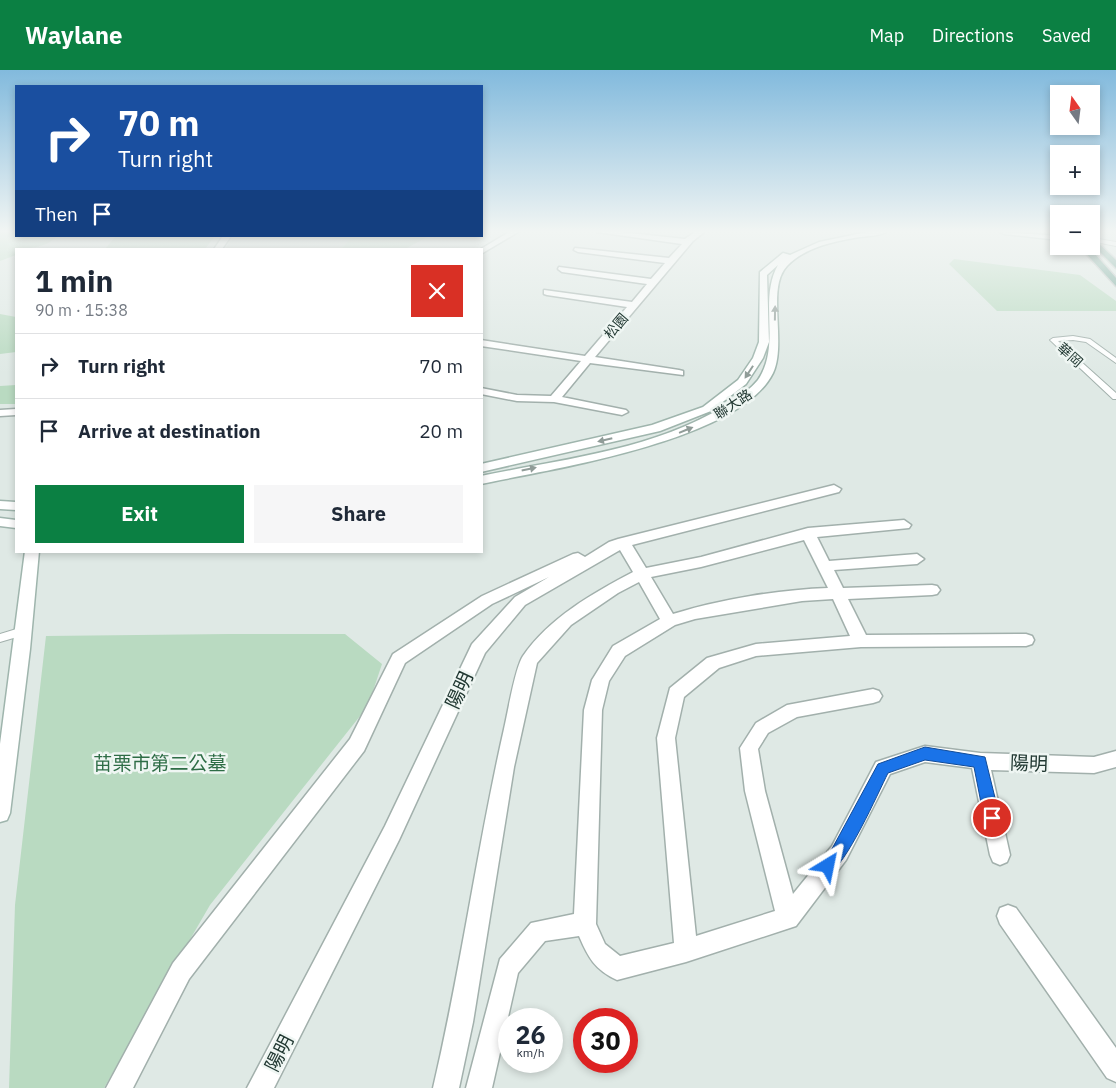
<!DOCTYPE html>
<meta charset="utf-8">
<style>
body{margin:0;font-family:"IBM Plex Sans","Noto Sans TC",sans-serif;background:#f6f6f7;color:#1f2937;height:100vh;display:flex;flex-direction:column;font-size:19px;white-space:nowrap}
*{box-sizing:border-box;margin:0}
p{font-size:16px;color:#747a83}
.icon{flex:none;width:28px;height:28px;fill:none;stroke:currentColor;stroke-width:2;stroke-linecap:round;stroke-linejoin:round}
.map{position:relative;flex:1;overflow:hidden}
.drawer{position:absolute;left:15px;top:178px;width:468px;height:305px;display:flex;flex-direction:column;background:#fff;border-radius:0px;box-shadow:0 2px 8px #0003}
.drawer>*{flex:none}
.hud{position:absolute;left:15px;top:15px;width:468px;height:152px;border-radius:0px;box-shadow:0 2px 8px #0003;background:#1a4fa0;color:#fff;overflow:hidden}
.needle{width:32px;rotate:346deg}
.controls{position:absolute;left:1050px;top:15px;display:grid;gap:10px}
.controls a{display:grid;place-items:center;width:50px;height:50px;border-radius:0px;background:#fff;box-shadow:0 2px 8px #0003;font-size:25px}
.speed{position:absolute;left:498px;top:938px;display:flex;gap:10px;font-size:25px;font-weight:700;text-align:center}
.speed>*{display:grid;place-content:center;width:65px;height:65px;border-radius:50%;background:#fff;box-shadow:0 2px 8px #0003;line-height:1}
.speed small{font-size:12px;font-weight:400}
.speed .limit{border:8px solid #d22;background:#fff;color:#111}
.pin{position:absolute;display:grid;place-items:center;width:42px;height:42px;color:#fff;margin:-21px;border:2px solid #fff;border-radius:50%;box-shadow:0 1px 5px #0007}
.me{position:absolute;width:55px;margin:-28px;rotate:35deg;stroke-linejoin:round;filter:drop-shadow(0 0 4px #0008)}
.turn{display:flex;align-items:center;gap:18px;height:105px;padding:0 20px;font-size:22px}
.turn .icon{width:65px;height:65px;stroke-width:2.5}
.turn b{display:block;font-size:35px;line-height:42px}
.then{display:flex;align-items:center;height:48px;padding:0 20px;background:#0003;gap:10px;font-size:19px}
.round{display:grid;place-items:center;flex:none;width:52px;height:52px;border-radius:0px;background:#f6f6f7}
.summary{display:flex;align-items:center;justify-content:space-between;height:85px;padding:0 20px}
h1{font-size:30px;font-weight:800;line-height:38px}
.action{display:flex;gap:10px;margin-top:auto;padding:10px 20px}
.action a{flex:1;height:58px;border-radius:0px;background:#0b8043;color:#fff;font-size:20px;font-weight:800;line-height:58px;text-align:center}
.action a+a{background:#f6f6f7;color:#1f2937}
ul{padding:0;list-style:none}
li{display:flex;align-items:center;gap:15px;height:65px;padding:0 20px;border-top:1px solid #e0e1e3}
li div{flex:1}
li b{display:block;font-size:19px}
li em{font-style:normal}
header{display:flex;align-items:center;gap:30px;box-sizing:border-box;height:70px;padding:0 25px;background:#0b8043;color:#fff}
header strong{font-size:24px}
nav{display:flex;gap:28px;margin-inline-start:auto;font-size:18px}
.map>svg:first-child{display:block}
</style>
<header>
<strong>Waylane</strong>
<nav><a>Map</a><a>Directions</a><a>Saved</a></nav>
</header>
<div class="map">
<svg width="1116" height="1018" viewBox="0 0 1116 1018">
<rect width="100%" height="100%" fill="#dfe9e5"/>
<path fill="#cdd9d4" d="M 233,166 L 327,166 L 349,170 L 341,179 L 225,179 Z"/>
<path fill="#b9dac1" d="M 0,162 L 16,162 L 16,166 L 57,166 C 48,177 29,179 16,179 L 16,185 L 0,191 Z
M 116,166 L 215,166 L 205,179 L 105,179 Z
M 429,166 L 405,179 L 341,179 L 349,170 L 327,167 Z
M 954,189 L 1080,205 L 1116,231 L 1116,241 L 997,241 L 949,194 Z
M 0,244 L 16,247 L 16,282 L 0,284 Z
M 16,315 L 16,334 L 0,334 L 0,316 Z
M 229,564 L 345,564 L 382,594 L 368,636 L 210,835 L 104,1018 L 9,1018 L 15,835 L 46,566 Z"/>
<g fill="none" stroke-linecap="round" stroke-linejoin="round">
<g stroke="#a2b0ac" stroke-width="2">
<path id="lane" d="M 1093,168 L 1116,172 L 1116,176 L 1091,171 Z
M 1073,266 L 1090,269 L 1116,288 L 1116,293 L 1086,272 L 1073,270 L 1058,271 L 1116,323 L 1116,329 L 1113,329 L 1050,270 L 1053,268 Z
M 23,557 L 27,558 L 28,561 L 27,564 L 0,572 L 0,564 Z"/>
</g>
<g stroke="#a2b0ac" stroke-width="3">
<path id="street" d="M 509,162 L 518,162 L 481,184 L 481,179 Z
M 597,162 L 620,162 L 685,169 L 695,162 L 704,162 L 693,171 L 595,287 L 679,300 L 683,301 L 683,305 L 590,293 L 562,327 L 626,340 L 628,342 L 622,345 L 554,332 L 517,331 L 481,324 L 481,318 L 517,325 L 551,326 L 581,291 L 481,276 L 481,270 L 585,286 L 627,237 L 547,225 L 544,224 L 544,220 L 632,232 L 647,214 L 562,202 L 558,199 L 559,197 L 651,209 L 665,193 L 578,182 L 574,180 L 575,178 L 669,188 L 682,174 Z
M 16,339 L 16,345 L 0,346 L 0,340 Z
M 834,415 L 841,419 L 839,422 L 632,475 L 646,498 L 701,487 L 808,458 L 904,450 L 911,455 L 909,458 L 817,467 L 829,491 L 917,484 L 924,489 L 917,494 L 834,500 L 843,518 L 932,515 L 937,516 L 940,520 L 937,524 L 932,525 L 848,529 L 866,565 L 1026,564 L 1032,566 L 1034,570 L 1032,574 L 1026,576 L 861,577 L 756,586 L 719,598 L 684,627 L 675,668 L 696,866 L 775,841 L 745,721 L 740,678 L 756,653 L 787,635 L 873,619 L 879,621 L 882,626 L 879,631 L 873,633 L 797,647 L 768,663 L 758,679 L 765,721 L 793,824 L 832,776 L 876,692 L 925,676 L 980,683 L 1094,687 L 1116,681 L 1116,697 L 1094,703 L 991,700 L 1010,785 L 1007,792 L 1000,795 L 993,792 L 990,785 L 972,698 L 925,692 L 890,704 L 846,790 L 796,856 L 686,892 L 617,910 C 595,900 588,887 579,866 L 545,871 L 518,903 L 492,1018 L 466,1018 L 500,889 L 531,853 L 574,844 L 584,640 L 592,610 L 613,576 L 660,549 L 639,512 L 618,523 L 571,555 L 537,593 L 514,697 L 473,952 L 459,1018 L 433,1018 C 461,899 477,778 504,659 C 508,642 515,598 523,586 C 549,548 593,523 633,502 L 620,480 L 525,535 L 485,583 L 399,770 L 274,1018 L 247,1018 L 385,756 L 472,574 L 515,527 L 549,507 L 492,534 L 405,593 L 364,681 L 189,909 L 133,1018 L 106,1018 L 173,893 L 350,669 L 393,584 L 482,526 L 573,484 L 578,483 L 585,487 L 609,472 L 618,469 ZM 804,470 L 828,518 C 778,520 720,529 673,544 L 651,507 L 701,497 ZM 833,529 L 850,566 L 756,574 L 707,588 L 670,618 L 657,668 L 674,873 L 620,886 L 605,874 L 596,854 L 602,640 L 609,611 L 625,586 L 675,555 L 695,549 L 802,531 Z
M 1008,835 L 1016,838 L 1116,978 L 1116,1012 L 1107,1008 L 1000,854 L 997,846 L 1000,838 Z"/>
</g>
<g stroke="#9fb5ad" stroke-width="3">
<path id="secondary" d="M 867,162 L 886,162 C 880,166 868,166 860,167 C 835,171 805,177 787,196 C 766,218 787,273 773,303 C 740,371 551,399 481,414 L 481,406 C 567,388 665,379 738,327 C 748,320 757,314 762,303 C 779,269 759,229 778,195 L 767,205 L 769,272 L 763,288 L 746,314 L 711,341 L 660,361 L 481,402 L 481,394 L 652,355 L 703,337 L 738,310 L 753,288 L 759,272 L 760,202 L 783,183 L 790,185 L 819,172 Z
M 1000,162 L 1059,166 L 1059,170 L 1004,164 Z
M 223,166 L 231,166 L 222,179 L 214,179 Z
M 0,431 L 16,432 L 16,440 L 0,439 Z
M 0,448 L 16,450 L 16,458 L 0,456 Z
M 25,481 L 39,481 L 30,579 L 10,743 L 7,750 L 0,752 L 0,674 Z"/>
</g>
<g stroke="#bcc3c2" stroke-width="3">
<path id="primary" d="M 1091,166 L 1116,190 L 1116,198 L 1091,173 Z
M 1079,176 L 1088,176 L 1116,208 L 1116,216 Z"/>
</g>
<use href="#lane" fill="#fff" fill-rule="evenodd"/>
<use href="#street" fill="#fff" fill-rule="evenodd"/>
<use href="#secondary" fill="#fff" fill-rule="evenodd"/>
<use href="#primary" fill="#669d8e" fill-rule="evenodd"/>
</g>
<defs><path id="oneway-solid" d="M-6-.8H1V-3.2L6.5 0L1 3.2V.8H-6Z" transform="scale(1.25)"/></defs>
<g fill="#909c98">
<use href="#oneway-solid" transform="translate(775 243) rotate(-89)"/>
<use href="#oneway-solid" transform="translate(749 302) rotate(123)"/>
<use href="#oneway-solid" transform="translate(686 360) rotate(-22)"/>
<use href="#oneway-solid" transform="translate(605 370) rotate(167)"/>
<use href="#oneway-solid" transform="translate(529 399) rotate(-12)"/>
</g>
<linearGradient id="sky" x2="0" y2="1"><stop stop-color="#82badd"/><stop offset="0.53" stop-color="#f1f5f3"/><stop offset="1" stop-color="#f1f5f3" stop-opacity="0"/></linearGradient>
<rect width="1116" height="304" fill="url(#sky)"/>
<path fill="#1a73e8" stroke="#114b97" d="M 925,677 L 985,687 L 1000,748 L 997,753 L 992,755 L 987,753 L 984,748 L 974,697 L 925,690 L 888,703 C 878,723 846,796 828,804 L 823,801 L 821,796 L 833,777 L 878,694 Z"/>
<g text-anchor="middle" stroke-width="5" stroke-linejoin="round" paint-order="stroke">
<g font-size="14" fill="#213832" stroke="#eff6f3">
<text transform="translate(616 256) rotate(-50)" y="5">松園</text>
<text transform="translate(1070 285) rotate(42)" y="5">華岡</text>
<text transform="translate(733 334) rotate(-33)" y="5">聯大路</text>
</g>
<g font-size="19" fill="#213832" stroke="#eff6f3">
<text transform="translate(459 620) rotate(-65)" y="7">陽明</text>
<text transform="translate(1029 693) rotate(2)" y="7">陽明</text>
<text transform="translate(279 983) rotate(-63)" y="7">陽明</text>
</g>
<g font-size="19" fill="#2e6d46" stroke="#eff6f3">
<text x="160" y="700">苗栗市第二公墓</text>
</g>
</g>
</svg>
<div class="controls">
<a><svg class="needle" viewBox="-14 -14 28 28"><path d="M0-13l5 13h-10z" fill="#e53935"/><path d="M0 13l5-13h-10z" fill="#747a83"/></svg></a>
<a>+</a>
<a>−</a>
</div>
<div class="speed"><div>26<small>km/h</small></div><div class="limit">30</div></div>
<div class="pin" style="left:992px;top:748px;background:#d93025"><svg class="icon" aria-label="arrive" viewBox="0 0 24 24"><path d="M6 21V4h12l-3 4 3 4H6"/></svg></div>
<svg class="me" style="left:828px;top:796px" viewBox="-20 -20 40 40"><path d="M0-17L14 15 0 8-14 15z" fill="#1a73e8" stroke="#fff" stroke-width="4"/></svg>
<div class="hud">
<div class="turn"><svg class="icon" aria-label="right" viewBox="0 0 24 24"><path d="M7 20v-9h11M14 6l5 5-5 5"/></svg><div><b>70 m</b>Turn right</div></div>
<div class="then">Then<svg class="icon" aria-label="arrive" viewBox="0 0 24 24"><path d="M6 21V4h12l-3 4 3 4H6"/></svg></div>
</div>
<section class="drawer">
<div class="summary"><div><h1>1 min</h1><p>90 m · 15:38</p></div><a class="round" style="background:#d93025;color:#fff"><svg class="icon" aria-label="close" viewBox="0 0 24 24"><path d="M6 6l12 12M18 6L6 18"/></svg></a></div>
<ul>
<li><svg class="icon" aria-label="right" viewBox="0 0 24 24"><path d="M7 20v-9h11M14 6l5 5-5 5"/></svg><div><b>Turn right</b></div><em>70 m</em></li>
<li><svg class="icon" aria-label="arrive" viewBox="0 0 24 24"><path d="M6 21V4h12l-3 4 3 4H6"/></svg><div><b>Arrive at destination</b></div><em>20 m</em></li>
</ul>
<div class="action"><a>Exit</a><a>Share</a></div>
</section>
</div>
